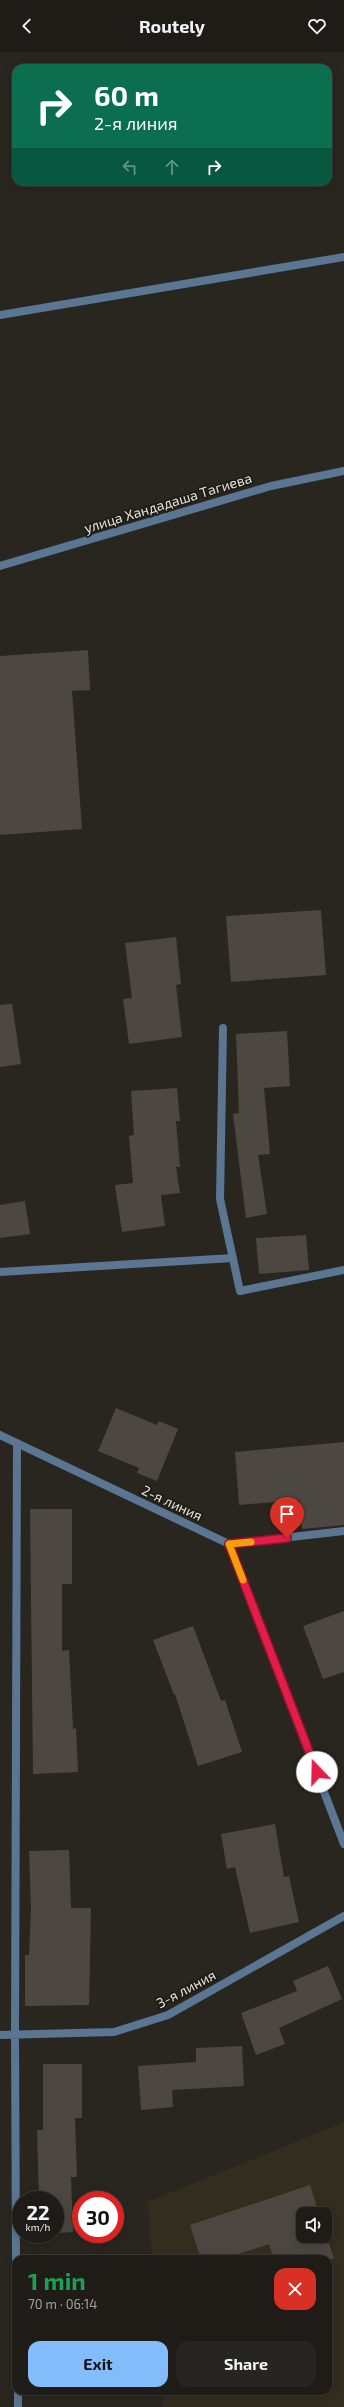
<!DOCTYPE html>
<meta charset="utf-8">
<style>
body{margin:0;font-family:"Exo 2",sans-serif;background:#272521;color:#f1f3f6;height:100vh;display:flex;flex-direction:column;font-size:15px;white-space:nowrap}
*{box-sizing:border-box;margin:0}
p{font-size:13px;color:#a1a1a2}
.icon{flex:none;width:22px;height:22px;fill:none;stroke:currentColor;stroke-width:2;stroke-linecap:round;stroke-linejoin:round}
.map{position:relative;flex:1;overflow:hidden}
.sheet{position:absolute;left:12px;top:2203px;width:320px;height:140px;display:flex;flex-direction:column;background:#1f1c18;border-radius:12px;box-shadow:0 2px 10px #0003,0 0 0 1px #3c3a37}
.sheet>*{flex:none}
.top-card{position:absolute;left:12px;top:12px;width:320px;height:122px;border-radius:12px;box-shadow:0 2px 10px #0003,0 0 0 1px #3c3a37;background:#0b6e4f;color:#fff;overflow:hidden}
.fabs{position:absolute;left:296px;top:2155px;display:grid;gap:8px}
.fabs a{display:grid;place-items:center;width:36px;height:36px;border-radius:8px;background:#1f1c18;box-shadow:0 2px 10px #0003,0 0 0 1px #3c3a37;font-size:20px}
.speed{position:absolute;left:12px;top:2139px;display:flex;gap:8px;font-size:20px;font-weight:700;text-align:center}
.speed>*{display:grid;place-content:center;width:52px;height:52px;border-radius:50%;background:#1f1c18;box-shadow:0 2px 10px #0003,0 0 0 1px #3c3a37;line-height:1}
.speed small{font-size:10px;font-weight:400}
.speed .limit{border:6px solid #d22;background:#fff;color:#111}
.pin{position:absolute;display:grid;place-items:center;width:34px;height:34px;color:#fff;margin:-41px -17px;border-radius:50% 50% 50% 0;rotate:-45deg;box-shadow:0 0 4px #0007}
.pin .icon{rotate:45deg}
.me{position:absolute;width:44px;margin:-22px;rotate:339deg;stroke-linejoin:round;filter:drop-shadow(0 0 3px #0008)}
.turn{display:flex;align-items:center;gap:14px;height:84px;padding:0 16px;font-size:18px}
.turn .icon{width:52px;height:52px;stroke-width:2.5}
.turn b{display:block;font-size:28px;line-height:34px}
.lanes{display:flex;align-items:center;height:38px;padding:0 16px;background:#0003;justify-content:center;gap:20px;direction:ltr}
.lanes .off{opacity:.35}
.round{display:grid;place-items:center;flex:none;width:42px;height:42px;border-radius:12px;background:#272521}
.head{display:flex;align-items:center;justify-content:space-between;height:68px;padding:0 16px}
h1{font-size:24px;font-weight:700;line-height:30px;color:#1e9e55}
.button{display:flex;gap:8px;margin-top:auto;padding:8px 16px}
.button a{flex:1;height:46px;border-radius:12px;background:#83bcfa;color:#111;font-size:16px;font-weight:700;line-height:46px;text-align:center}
.button a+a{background:#272521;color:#f1f3f6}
header{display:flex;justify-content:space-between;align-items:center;height:52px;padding:0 16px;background:#1f1c18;font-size:18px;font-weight:700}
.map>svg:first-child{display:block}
</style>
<header><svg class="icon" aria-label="back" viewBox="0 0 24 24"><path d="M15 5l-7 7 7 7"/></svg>Routely<svg class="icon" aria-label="heart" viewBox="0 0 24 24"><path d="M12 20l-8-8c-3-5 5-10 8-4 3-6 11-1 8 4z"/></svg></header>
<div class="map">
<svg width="344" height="2355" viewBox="0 0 344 2355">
<rect width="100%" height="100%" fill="#292620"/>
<path fill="#332d20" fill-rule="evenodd" d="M 344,2070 L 344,2355 L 163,2355 L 162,2339 L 328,2339 L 328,2207 L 152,2207 L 148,2150 ZM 303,2162 L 325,2162 L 325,2184 L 303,2184 Z"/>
<path fill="#4c4841" d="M 88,598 L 90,638 L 72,639 L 82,777 L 0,783 L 0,604 Z
M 321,858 L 326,923 L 231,930 L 226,864 Z
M 176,885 L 181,932 L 176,933 L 182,985 L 129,992 L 123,947 L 132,946 L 125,891 Z
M 12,952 L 21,1012 L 0,1015 L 0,953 Z
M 287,979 L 290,1034 L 264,1036 L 270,1102 L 258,1103 L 267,1162 L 246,1166 L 233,1062 L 239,1061 L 236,982 Z
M 177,1036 L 180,1069 L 176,1069 L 180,1115 L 176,1115 L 180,1141 L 161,1143 L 165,1174 L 122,1180 L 115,1133 L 133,1131 L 129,1084 L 134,1083 L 131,1039 Z
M 25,1149 L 30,1182 L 0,1186 L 0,1153 Z
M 306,1183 L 309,1218 L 259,1222 L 256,1186 Z
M 116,1356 L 157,1373 L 159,1369 L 178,1377 L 157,1429 L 137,1421 L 139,1416 L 98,1399 Z
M 344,1390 L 344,1473 L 302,1477 L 299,1448 L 239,1453 L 235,1400 Z
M 30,1457 L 72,1457 L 72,1532 L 62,1532 L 62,1599 L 69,1598 L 73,1677 L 76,1676 L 78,1720 L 33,1722 Z
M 344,1559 L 344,1620 L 323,1627 L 303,1574 Z
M 193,1574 L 221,1649 L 225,1648 L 242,1700 L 198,1714 L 175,1642 L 174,1643 L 153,1588 Z
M 275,1772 L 284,1825 L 289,1824 L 299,1870 L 250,1881 L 235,1815 L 227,1817 L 221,1782 Z
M 69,1798 L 71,1856 L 91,1856 L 89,1953 L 25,1954 L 25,1903 L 29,1903 L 31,1856 L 29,1799 Z
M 328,1914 L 342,1947 L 279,1976 L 285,1992 L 256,2003 L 241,1961 L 297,1939 L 293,1929 Z
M 242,1994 L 244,2034 L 172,2038 L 173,2055 L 141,2058 L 138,2014 L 196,2010 L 196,1996 Z
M 43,2012 L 82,2012 L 82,2066 L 75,2066 L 77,2125 L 71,2125 L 73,2180 L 55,2181 L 55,2148 L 36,2148 L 39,2147 L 37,2078 L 43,2078 Z
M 310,2133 L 319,2162 L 303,2162 L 303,2184 L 325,2184 L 325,2179 L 334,2207 L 274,2207 L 269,2192 L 223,2207 L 201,2207 L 190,2173 Z"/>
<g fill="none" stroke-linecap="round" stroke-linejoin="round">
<path stroke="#5b7693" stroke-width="8" d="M 0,263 L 344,205"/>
<path stroke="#5b7693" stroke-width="8" d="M 223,976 L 220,1147 L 240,1239 L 344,1218
M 0,1220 L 233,1206
M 0,1383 L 229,1492 L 344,1479
M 229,1492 L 344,1792
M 0,1983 L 114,1980 L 168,1963 L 344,1864
M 16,2207 L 15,1983 L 17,1391
M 18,2339 L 18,2355"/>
<path stroke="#5b7693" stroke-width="8" d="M 0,514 L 271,434 L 344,419"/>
</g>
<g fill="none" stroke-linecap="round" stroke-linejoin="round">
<g stroke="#92132f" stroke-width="10">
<path id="route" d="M 287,1486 L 229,1492 L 317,1720"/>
</g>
<use href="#route" stroke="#e11d48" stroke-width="7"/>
<path stroke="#f59e0b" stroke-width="7" d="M 243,1528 L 229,1492 L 251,1490"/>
</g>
<g text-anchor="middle" stroke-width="4" stroke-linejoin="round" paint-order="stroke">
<g font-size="14" fill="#e6e4df" stroke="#201d16">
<text transform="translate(168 451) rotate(-17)" y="5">улица Хандадаша Тагиева</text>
<text transform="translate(172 1451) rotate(25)" y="5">2-я линия</text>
<text transform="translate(186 1937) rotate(-28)" y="5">3-я линия</text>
</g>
</g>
</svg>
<div class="fabs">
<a><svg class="icon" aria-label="sound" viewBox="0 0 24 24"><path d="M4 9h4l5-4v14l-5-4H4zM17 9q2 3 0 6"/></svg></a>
</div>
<div class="speed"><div>22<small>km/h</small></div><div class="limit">30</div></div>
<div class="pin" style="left:287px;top:1486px;background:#d93025"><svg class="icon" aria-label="arrive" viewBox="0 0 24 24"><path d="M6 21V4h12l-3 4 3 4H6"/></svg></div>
<svg class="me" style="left:317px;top:1720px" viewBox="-20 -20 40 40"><circle r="19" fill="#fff"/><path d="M0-13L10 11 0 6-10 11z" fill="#e11d48"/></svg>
<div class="top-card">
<div class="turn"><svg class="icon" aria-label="right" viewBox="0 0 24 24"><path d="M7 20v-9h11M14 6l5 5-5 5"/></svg><div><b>60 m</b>2-я линия</div></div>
<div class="lanes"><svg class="icon off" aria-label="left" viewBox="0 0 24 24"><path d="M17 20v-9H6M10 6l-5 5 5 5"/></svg><svg class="icon off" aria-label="ahead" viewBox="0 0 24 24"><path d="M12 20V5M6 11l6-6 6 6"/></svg><svg class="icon" aria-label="right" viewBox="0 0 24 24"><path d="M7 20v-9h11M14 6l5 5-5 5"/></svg></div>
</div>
<section class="sheet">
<div class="head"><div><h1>1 min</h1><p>70 m · 06:14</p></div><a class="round" style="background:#d93025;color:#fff"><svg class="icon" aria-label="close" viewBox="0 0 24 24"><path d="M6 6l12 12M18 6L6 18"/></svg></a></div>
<div class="button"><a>Exit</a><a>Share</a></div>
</section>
</div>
